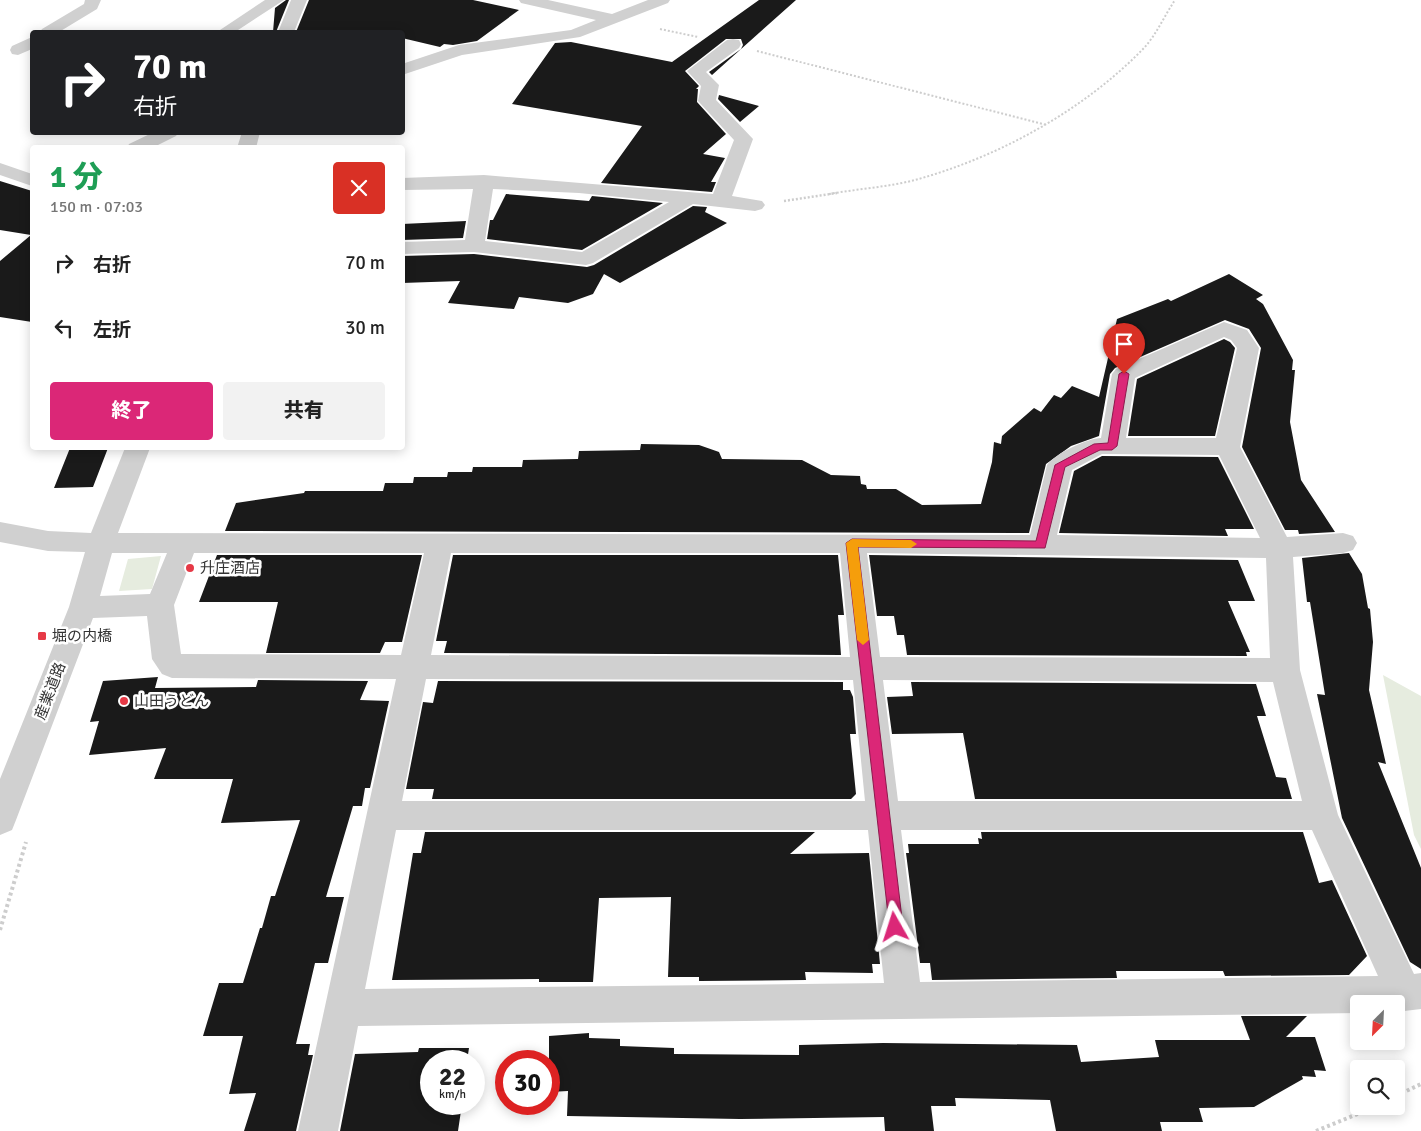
<!DOCTYPE html>
<html lang="ja">
<meta charset="utf-8">
<style>
body{margin:0;font-family:Signika,"Noto Sans JP",sans-serif;background:#f2f2f2;color:#222;height:100vh;display:flex;flex-direction:column;font-size:19px;white-space:nowrap}
*{box-sizing:border-box;margin:0}
p{font-size:16px;color:#767676}
.icon{flex:none;width:28px;height:28px;fill:none;stroke:currentColor;stroke-width:2;stroke-linecap:round;stroke-linejoin:round}
.map{position:relative;flex:1;overflow:hidden}
.details{position:absolute;left:30px;top:145px;width:375px;height:305px;display:flex;flex-direction:column;background:#fff;border-radius:5px;box-shadow:0 2px 12px #0003}
.details>*{flex:none}
.guide{position:absolute;left:30px;top:30px;width:375px;height:105px;border-radius:5px;box-shadow:0 2px 12px #0003;background:#202124;color:#fff;overflow:hidden}
.needle{width:32px;rotate:204deg}
.buttons{position:absolute;left:1350px;top:995px;display:grid;gap:10px}
.buttons a{display:grid;place-items:center;width:55px;height:55px;border-radius:5px;background:#fff;box-shadow:0 2px 12px #0003;font-size:25px}
.speed{position:absolute;left:420px;top:1050px;display:flex;gap:10px;font-size:25px;font-weight:700;text-align:center}
.speed>*{display:grid;place-content:center;width:65px;height:65px;border-radius:50%;background:#fff;box-shadow:0 2px 12px #0003;line-height:1}
.speed small{font-size:12px;font-weight:400}
.speed .limit{border:8px solid #d22;background:#fff;color:#111}
.pin{position:absolute;display:grid;place-items:center;width:42px;height:42px;color:#fff;margin:-51px -21px;border-radius:50% 50% 50% 0;rotate:-45deg;box-shadow:0 0 5px #0007}
.pin .icon{rotate:45deg}
.me{position:absolute;width:55px;margin:-28px;rotate:354deg;stroke-linejoin:round;filter:drop-shadow(0 0 4px #0008)}
.turn{display:flex;align-items:center;gap:18px;height:105px;padding:0 20px;font-size:22px}
.turn .icon{width:65px;height:65px;stroke-width:2.5}
.turn b{display:block;font-size:35px;line-height:42px}
.round{display:grid;place-items:center;flex:none;width:52px;height:52px;border-radius:5px;background:#f2f2f2}
.summary{display:flex;align-items:center;justify-content:space-between;height:85px;padding:0 20px}
h1{font-size:30px;font-weight:800;line-height:38px;color:#1e9e55}
.button{display:flex;gap:10px;margin-top:auto;padding:10px 20px}
.button a{flex:1;height:58px;border-radius:5px;background:#db2777;color:#fff;font-size:20px;font-weight:800;line-height:58px;text-align:center}
.button a+a{background:#f2f2f2;color:#222}
ul{padding:0;list-style:none}
li{display:flex;align-items:center;gap:15px;height:65px;padding:0 20px}
li div{flex:1}
li b{display:block;font-size:19px}
li em{font-style:normal}
.map>svg:first-child{display:block}
</style>
<div class="map">
<svg width="1421" height="1131" viewBox="0 0 1421 1131">
<rect width="100%" height="100%" fill="#fff"/>
<path fill="#e6ecdf" d="M 161,556 L 152,589 L 119,591 L 128,559 Z
M 1383,675 L 1421,696 L 1421,849 L 1414,835 Z"/>
<path fill="#1a1a1a" d="M 286,0 L 289,0 L 276,32 L 273,32 L 275,8 Z
M 309,0 L 473,0 L 519,10 L 477,41 L 453,45 L 444,44 L 440,47 L 402,38 L 402,32 L 296,32 Z
M 759,0 L 796,0 L 712,75 L 709,72 L 741,49 L 743,45 L 741,39 L 726,39 L 685,71 L 699,86 L 696,89 L 698,89 L 697,102 L 726,134 L 703,154 L 725,158 L 711,182 L 716,182 L 712,192 L 601,183 L 642,126 L 512,104 L 555,43 L 571,42 L 672,62 Z
M 719,95 L 759,106 L 740,122 L 718,99 Z
M 0,181 L 32,191 L 32,322 L 0,317 L 0,261 L 31,235 L 0,230 Z
M 506,194 L 589,201 L 592,196 L 663,203 L 582,250 L 487,239 L 490,220 L 493,220 Z
M 693,206 L 707,207 L 705,212 L 727,223 L 620,283 L 604,274 L 593,294 L 568,303 L 519,297 L 514,309 L 448,303 L 460,281 L 402,283 L 402,256 L 474,254 L 587,267 L 594,265 Z
M 466,221 L 463,238 L 402,240 L 402,224 Z
M 1229,274 L 1263,295 L 1256,299 L 1263,304 L 1293,360 L 1292,370 L 1295,370 L 1290,422 L 1301,480 L 1335,532 L 1299,534 L 1298,530 L 1285,530 L 1242,447 L 1261,348 L 1249,329 L 1225,320 L 1115,368 L 1110,374 L 1099,436 L 1071,446 L 1046,464 L 1029,533 L 225,531 L 236,503 L 304,493 L 305,491 L 383,491 L 385,483 L 413,483 L 414,477 L 447,477 L 448,472 L 472,472 L 473,467 L 522,467 L 523,460 L 578,459 L 579,451 L 640,450 L 641,444 L 699,445 L 719,452 L 722,459 L 802,460 L 831,475 L 860,476 L 861,484 L 866,485 L 867,489 L 896,489 L 922,505 L 981,504 L 992,462 L 994,442 L 1001,444 L 1002,436 L 1034,408 L 1041,412 L 1054,395 L 1061,398 L 1072,386 L 1099,397 L 1117,319 L 1168,299 L 1171,301 Z
M 1224,339 L 1230,342 L 1235,348 L 1215,436 L 1128,436 L 1137,379 Z
M 70,448 L 108,448 L 93,487 L 54,488 Z
M 1102,456 L 1218,457 L 1254,529 L 1225,529 L 1228,536 L 1059,533 L 1074,471 Z
M 1349,553 L 1362,574 L 1368,608 L 1370,609 L 1373,642 L 1369,690 L 1386,764 L 1378,762 L 1421,868 L 1421,969 L 1410,962 L 1342,818 L 1317,694 L 1325,695 L 1310,602 L 1307,602 L 1302,558 Z
M 217,555 L 422,555 L 402,642 L 385,642 L 380,653 L 266,653 L 278,602 L 199,602 Z
M 453,555 L 838,555 L 844,615 L 838,615 L 841,655 L 444,653 L 447,641 L 436,641 Z
M 869,555 L 1238,560 L 1255,601 L 1228,601 L 1250,652 L 1246,652 L 1247,656 L 907,655 L 904,635 L 897,635 L 894,616 L 877,616 Z
M 158,677 L 155,688 L 256,687 L 258,680 L 368,681 L 360,700 L 389,701 L 370,788 L 365,788 L 362,806 L 353,806 L 326,897 L 344,897 L 328,963 L 315,963 L 296,1044 L 310,1044 L 308,1055 L 313,1055 L 296,1131 L 244,1131 L 256,1093 L 229,1094 L 243,1036 L 203,1036 L 219,983 L 243,983 L 260,928 L 262,928 L 271,896 L 275,896 L 300,820 L 221,823 L 233,779 L 154,779 L 166,748 L 89,755 L 99,721 L 90,722 L 103,681 Z
M 438,681 L 843,682 L 843,690 L 850,690 L 853,697 L 856,734 L 850,734 L 856,794 L 851,799 L 432,799 L 434,789 L 406,789 L 423,702 L 433,703 Z
M 911,682 L 1256,684 L 1266,716 L 1257,716 L 1276,777 L 1286,778 L 1292,799 L 975,799 L 963,733 L 892,734 L 887,697 L 913,696 Z
M 425,832 L 815,832 L 790,854 L 869,853 L 880,964 L 872,964 L 873,973 L 805,972 L 806,980 L 699,981 L 699,977 L 668,977 L 671,897 L 599,898 L 593,982 L 539,982 L 539,979 L 392,980 L 413,853 L 421,853 Z
M 981,832 L 1303,832 L 1319,883 L 1332,880 L 1367,956 L 1349,975 L 1225,976 L 1223,971 L 1116,971 L 1117,978 L 932,980 L 930,963 L 920,963 L 906,853 L 909,853 L 908,844 L 979,844 L 978,838 L 982,839 Z
M 1241,1016 L 1307,1016 L 1286,1037 L 1315,1037 L 1326,1071 L 1314,1070 L 1316,1077 L 1302,1076 L 1303,1079 L 1254,1107 L 1199,1108 L 1203,1122 L 1160,1122 L 1162,1131 L 1056,1131 L 1050,1100 L 955,1098 L 956,1106 L 931,1106 L 934,1131 L 885,1131 L 884,1117 L 740,1119 L 567,1116 L 568,1091 L 549,1092 L 549,1036 L 589,1033 L 589,1038 L 620,1039 L 620,1046 L 674,1048 L 674,1054 L 799,1055 L 799,1045 L 883,1043 L 1077,1045 L 1081,1062 L 1159,1057 L 1155,1040 L 1250,1040 Z
M 419,1048 L 469,1048 L 467,1061 L 431,1061 L 431,1104 L 462,1104 L 458,1131 L 340,1131 L 355,1054 L 418,1052 Z"/>
<g fill="none" stroke-linecap="round" stroke-linejoin="round">
<path stroke="#cdcdcd" stroke-width="2" stroke-dasharray="2 2" stroke-linecap="butt" d="M 660,29 L 698,37
M 757,51 L 1047,125
M 829,194 C 857,189 888,187 915,180 C 999,157 1084,110 1144,48 C 1156,35 1165,15 1175,0"/>
<path stroke="#cdcdcd" stroke-width="2.5" stroke-dasharray="2 2" stroke-linecap="butt" d="M 784,201 L 837,193"/>
<path stroke="#cdcdcd" stroke-width="4" stroke-dasharray="3 3" stroke-linecap="butt" d="M 0,930 L 26,842
M 1396,1096 L 1421,1084
M 1316,1131 L 1377,1106"/>
<path fill="#d0d0d0" fill-rule="evenodd" d="M 85,0 L 101,0 L 97,9 L 59,32 L 40,32 L 42,29 L 84,4 Z
M 265,0 L 284,0 L 235,32 L 217,32 Z
M 291,0 L 307,0 L 294,32 L 278,32 Z
M 519,0 L 548,0 L 612,14 L 648,0 L 670,0 L 668,3 L 580,37 L 462,55 L 402,75 L 402,64 L 459,45 L 571,30 L 596,20 L 521,3 Z
M 32,37 L 32,49 L 18,55 L 12,54 L 10,50 L 12,46 Z
M 733,39 L 739,40 L 741,44 L 739,48 L 706,72 L 719,85 L 716,100 L 753,139 L 732,196 L 762,201 L 765,205 L 762,209 L 755,211 L 693,204 L 593,263 L 586,265 L 474,252 L 402,254 L 402,242 L 465,240 L 473,189 L 402,190 L 402,178 L 484,175 L 713,194 L 734,140 L 698,101 L 701,86 L 687,71 L 727,40 ZM 493,189 L 579,193 L 669,202 L 582,252 L 485,241 Z
M 154,132 L 179,132 L 176,136 L 152,148 L 127,148 L 129,144 Z
M 242,132 L 260,132 L 256,148 L 237,148 Z
M 0,163 L 32,174 L 32,186 L 0,175 Z
M 1224,322 L 1247,330 L 1259,348 L 1240,447 L 1287,537 L 1343,533 L 1353,536 L 1357,543 L 1353,550 L 1343,553 L 1293,557 L 1300,670 L 1338,815 L 1414,974 L 1421,973 L 1421,1009 L 1396,1012 L 1396,1004 L 1359,1004 L 1359,1013 L 358,1026 L 338,1131 L 298,1131 L 396,679 L 172,678 L 162,674 L 152,659 L 147,616 L 93,618 L 16,820 L 12,830 L 0,835 L 0,779 L 69,607 L 85,552 L 48,551 L 0,542 L 0,522 L 48,531 L 91,533 L 125,448 L 150,448 L 118,533 L 1030,535 L 1047,465 C 1054,454 1088,438 1101,438 L 1112,374 L 1116,369 ZM 1224,337 L 1231,340 L 1237,348 L 1216,438 L 1126,438 L 1135,378 ZM 1102,454 L 1219,455 L 1260,538 L 1057,535 L 1072,470 ZM 112,553 L 167,553 L 150,594 L 100,596 ZM 194,553 L 424,553 L 401,655 L 181,654 L 174,605 ZM 451,553 L 840,553 L 850,657 L 431,655 ZM 867,553 L 1266,558 L 1270,658 L 880,657 ZM 426,679 L 853,680 L 865,801 L 402,801 ZM 883,680 L 1273,682 L 1302,801 L 898,801 ZM 396,830 L 868,830 L 884,983 L 365,989 ZM 901,830 L 1312,830 L 1378,976 L 920,982 Z"/>
</g>
<path fill="#db2777" stroke="#8e194d" d="M 1124,371 L 1129,374 L 1117,446 L 1112,450 L 1100,450 L 1065,467 L 1045,548 L 858,547 L 903,927 L 901,932 L 895,934 L 890,932 L 846,543 L 852,539 L 1036,541 L 1055,465 L 1094,444 L 1108,443 L 1119,374 Z"/>
<path fill="#f59e0b" d="M 852,539 L 911,540 L 917,544 L 911,548 L 858,547 L 869,640 L 863,645 L 857,640 L 846,543 Z"/>
<g fill="#e63946" stroke="#fff" stroke-width="2">
<circle cx="190" cy="568" r="5"/>
<rect x="37" y="631" width="10" height="10" rx="2.5"/>
<circle cx="124" cy="701" r="5"/>
</g>
<g text-anchor="middle" stroke-width="5" stroke-linejoin="round" paint-order="stroke">
<g font-size="15" fill="#333" stroke="#fff" text-anchor="start">
<text x="200" y="573">升庄酒店</text>
<text x="52" y="641">堀の内橋</text>
<text x="134" y="706">山田うどん</text>
</g>
<g font-size="15" fill="#333" stroke="#fff">
<text transform="translate(50 691) rotate(-69)" y="5">産業道路</text>
</g>
</g>
</svg>
<div class="buttons">
<a><svg class="needle" viewBox="-14 -14 28 28"><path d="M0-13l5 13h-10z" fill="#e53935"/><path d="M0 13l5-13h-10z" fill="#767676"/></svg></a>
<a><svg class="icon" aria-label="search" viewBox="0 0 24 24"><circle cx="10" cy="10" r="6"/><path d="M15 15l6 6"/></svg></a>
</div>
<div class="speed"><div>22<small>km/h</small></div><div class="limit">30</div></div>
<div class="pin" style="left:1124px;top:374px;background:#d93025"><svg class="icon" aria-label="arrive" viewBox="0 0 24 24"><path d="M6 21V4h12l-3 4 3 4H6"/></svg></div>
<svg class="me" style="left:895px;top:927px" viewBox="-20 -20 40 40"><path d="M0-17L14 15 0 8-14 15z" fill="#db2777" stroke="#fff" stroke-width="4"/></svg>
<div class="guide">
<div class="turn"><svg class="icon" aria-label="right" viewBox="0 0 24 24"><path d="M7 20v-9h11M14 6l5 5-5 5"/></svg><div><b>70 m</b>右折</div></div>
</div>
<section class="details">
<div class="summary"><div><h1>1 分</h1><p>150 m · 07:03</p></div><a class="round" style="background:#d93025;color:#fff"><svg class="icon" aria-label="close" viewBox="0 0 24 24"><path d="M6 6l12 12M18 6L6 18"/></svg></a></div>
<ul>
<li><svg class="icon" aria-label="right" viewBox="0 0 24 24"><path d="M7 20v-9h11M14 6l5 5-5 5"/></svg><div><b>右折</b></div><em>70 m</em></li>
<li><svg class="icon" aria-label="left" viewBox="0 0 24 24"><path d="M17 20v-9H6M10 6l-5 5 5 5"/></svg><div><b>左折</b></div><em>30 m</em></li>
</ul>
<div class="button"><a>終了</a><a>共有</a></div>
</section>
</div>
